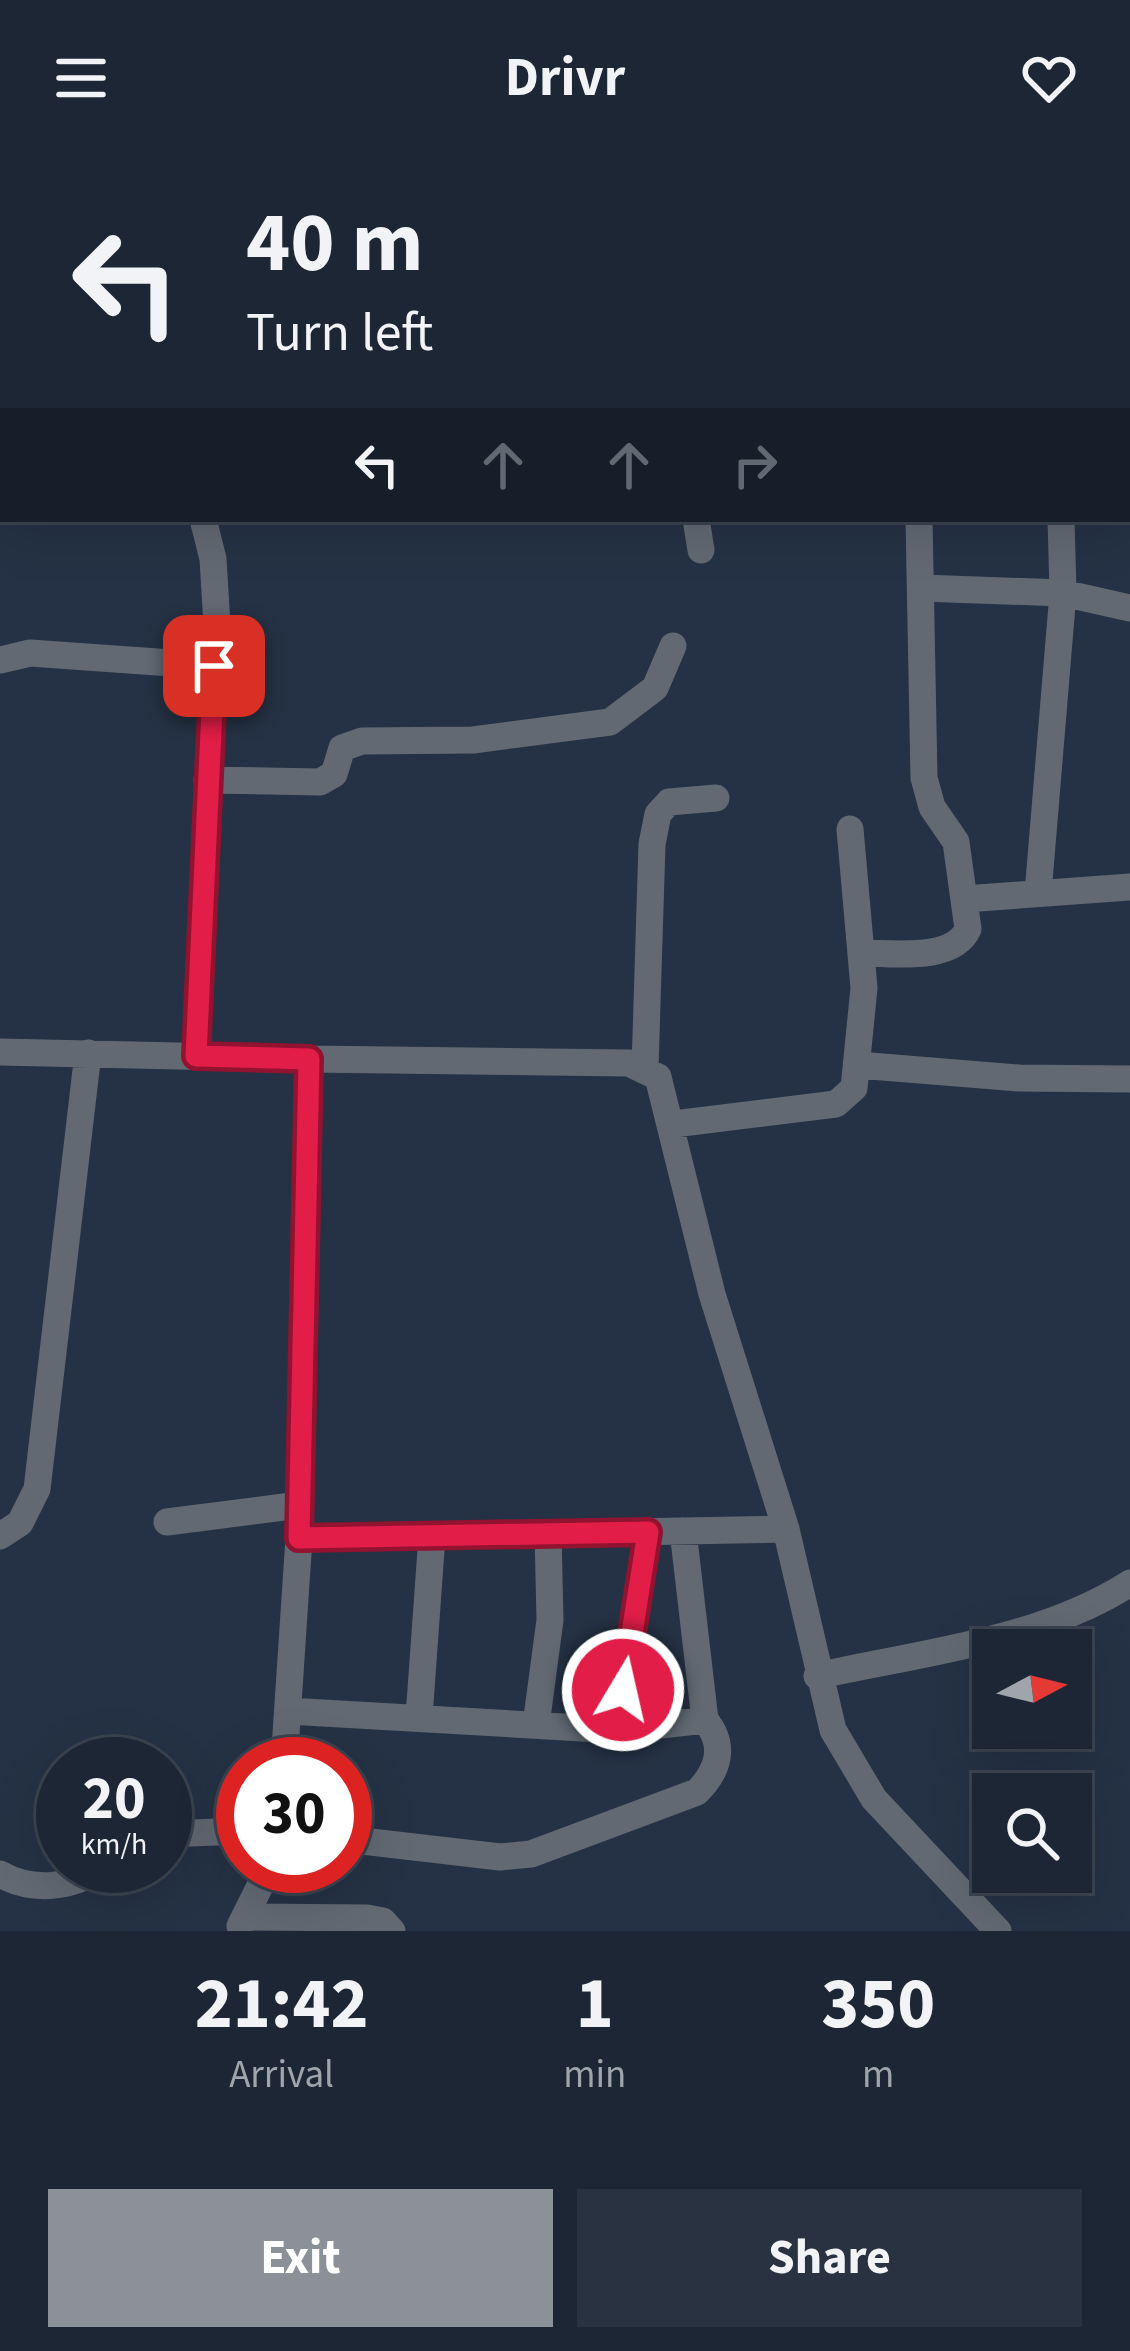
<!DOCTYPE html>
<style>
body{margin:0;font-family:"Source Sans 3",sans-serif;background:#293240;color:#f1f3f6;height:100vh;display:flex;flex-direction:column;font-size:45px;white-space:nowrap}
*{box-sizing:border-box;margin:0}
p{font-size:39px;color:#a0a5ac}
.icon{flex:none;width:66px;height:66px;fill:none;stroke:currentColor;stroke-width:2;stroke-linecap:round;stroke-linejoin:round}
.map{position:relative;height:1775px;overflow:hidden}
.drawer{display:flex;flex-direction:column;background:#1c2634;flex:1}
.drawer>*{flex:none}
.top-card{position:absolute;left:0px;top:0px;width:1131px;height:366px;box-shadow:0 12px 48px #0002,0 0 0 3px #3a434f;background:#1c2634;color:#f1f3f6;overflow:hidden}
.needle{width:78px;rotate:83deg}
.buttons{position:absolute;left:972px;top:1473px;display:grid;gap:24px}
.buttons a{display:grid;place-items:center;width:120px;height:120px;border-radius:0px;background:#1c2634;box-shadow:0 12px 48px #0002,0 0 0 3px #3a434f;font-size:60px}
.speed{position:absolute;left:36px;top:1581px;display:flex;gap:24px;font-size:60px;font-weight:700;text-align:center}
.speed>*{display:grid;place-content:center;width:156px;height:156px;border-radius:50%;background:#1c2634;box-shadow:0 12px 48px #0002,0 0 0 3px #3a434f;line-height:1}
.speed small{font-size:30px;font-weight:400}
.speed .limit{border:18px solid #d22;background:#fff;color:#111}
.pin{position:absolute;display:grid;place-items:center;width:102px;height:102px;color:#fff;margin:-51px;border-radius:24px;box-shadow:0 6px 18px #0006}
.me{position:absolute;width:132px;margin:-66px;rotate:9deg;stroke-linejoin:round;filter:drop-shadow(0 0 9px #0008)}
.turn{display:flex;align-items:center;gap:42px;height:252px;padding:0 48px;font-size:54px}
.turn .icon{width:156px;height:156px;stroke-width:2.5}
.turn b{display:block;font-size:84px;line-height:102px}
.lanes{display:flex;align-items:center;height:114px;padding:0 48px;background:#0003;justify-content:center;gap:60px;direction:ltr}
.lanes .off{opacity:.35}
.eta{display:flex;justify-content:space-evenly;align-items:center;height:204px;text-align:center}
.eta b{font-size:72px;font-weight:700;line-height:84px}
.primary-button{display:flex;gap:24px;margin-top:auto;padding:24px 48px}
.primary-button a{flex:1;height:138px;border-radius:0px;background:#8c9099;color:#fff;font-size:48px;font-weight:700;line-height:138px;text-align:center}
.primary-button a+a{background:#293240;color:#f1f3f6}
header{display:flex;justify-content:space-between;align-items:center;height:156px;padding:0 48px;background:#1c2634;font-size:54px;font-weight:700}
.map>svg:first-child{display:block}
</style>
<header><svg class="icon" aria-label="menu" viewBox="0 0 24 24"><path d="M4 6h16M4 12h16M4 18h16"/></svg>Drivr<svg class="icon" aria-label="heart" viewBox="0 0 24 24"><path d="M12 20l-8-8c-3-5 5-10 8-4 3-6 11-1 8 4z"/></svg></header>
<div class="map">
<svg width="1130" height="1775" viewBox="0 0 1130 1775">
<rect width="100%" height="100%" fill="#253245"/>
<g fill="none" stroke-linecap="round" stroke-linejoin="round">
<path stroke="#626973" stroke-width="27" d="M 644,0 L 644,3
M 880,0 L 885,3
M 1112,3 L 1112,0
M 1128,15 L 1130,15
M 696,363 L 701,394
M 921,432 L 1063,437 L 1130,452
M 0,504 L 30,497 L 214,510
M 207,624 L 320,626 L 334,618 L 342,592 L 362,585 L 473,584 L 610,566 L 655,532 L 673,490
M 1038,737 L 1063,437 L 1061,363
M 965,743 L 1130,731
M 863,797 C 893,797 953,806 968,773 L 956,686 L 932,651 L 924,622 L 919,363
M 0,896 L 309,903
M 196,900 L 217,469 L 213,403 L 203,363
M 858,909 L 1019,922 L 1130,923
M 645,912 L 652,688 L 658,658 L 669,646 L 716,642
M 674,968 L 836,948 L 854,932 L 864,832 L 850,673
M 167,1366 L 299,1349
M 0,1380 L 20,1367 L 37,1333 L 88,897
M 299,1382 L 786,1373
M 817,1520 C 919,1497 1040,1485 1130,1427
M 288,1555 L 617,1574 L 705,1564
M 419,1561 L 432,1380
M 536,1569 L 550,1464 L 548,1377
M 617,1574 L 648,1375
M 284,1608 L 299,1382 L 309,903 L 629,907 L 658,921 L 712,1138 L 786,1373 L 833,1574 L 874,1643 L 998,1775
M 165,1678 L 243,1675
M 345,1683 L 500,1701 L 531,1698 L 697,1636 C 719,1614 726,1589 705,1564 L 683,1375
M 0,1718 C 32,1736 73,1733 102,1710
M 246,1761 L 367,1762 L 383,1765 L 392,1775
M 240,1770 L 270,1710"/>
<path stroke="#92a0b3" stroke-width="30" d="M 110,3 L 110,0
M 0,180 L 3,176"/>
</g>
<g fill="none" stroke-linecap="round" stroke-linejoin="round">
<g stroke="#92132f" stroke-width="30">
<path id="route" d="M 214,510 L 196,900 L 309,903 L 299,1382 L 648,1376 L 623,1534"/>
</g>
<use href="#route" stroke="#e11d48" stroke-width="21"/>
</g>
</svg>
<div class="buttons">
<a><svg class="needle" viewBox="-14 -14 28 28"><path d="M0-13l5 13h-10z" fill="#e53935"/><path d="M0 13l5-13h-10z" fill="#a0a5ac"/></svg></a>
<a><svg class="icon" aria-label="search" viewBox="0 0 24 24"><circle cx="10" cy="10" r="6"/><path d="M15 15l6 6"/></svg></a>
</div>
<div class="speed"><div>20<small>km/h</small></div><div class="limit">30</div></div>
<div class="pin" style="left:214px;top:510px;background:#d93025"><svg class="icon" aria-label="arrive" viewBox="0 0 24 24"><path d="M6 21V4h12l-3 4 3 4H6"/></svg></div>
<svg class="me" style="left:623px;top:1534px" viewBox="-20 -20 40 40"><circle r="17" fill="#e11d48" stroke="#fff" stroke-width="3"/><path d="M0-11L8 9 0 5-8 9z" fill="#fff"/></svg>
<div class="top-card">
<div class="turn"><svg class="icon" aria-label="left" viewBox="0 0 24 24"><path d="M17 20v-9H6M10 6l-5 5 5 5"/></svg><div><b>40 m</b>Turn left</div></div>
<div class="lanes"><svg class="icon" aria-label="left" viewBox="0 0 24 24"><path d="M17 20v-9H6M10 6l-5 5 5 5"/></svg><svg class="icon off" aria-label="ahead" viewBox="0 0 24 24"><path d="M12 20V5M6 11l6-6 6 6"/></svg><svg class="icon off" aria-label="ahead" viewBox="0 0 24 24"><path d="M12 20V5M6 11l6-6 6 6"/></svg><svg class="icon off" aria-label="right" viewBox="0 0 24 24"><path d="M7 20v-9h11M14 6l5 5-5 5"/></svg></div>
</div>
</div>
<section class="drawer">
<div class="eta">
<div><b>21:42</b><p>Arrival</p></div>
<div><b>1</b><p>min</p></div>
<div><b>350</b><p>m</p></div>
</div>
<div class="primary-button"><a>Exit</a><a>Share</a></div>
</section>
